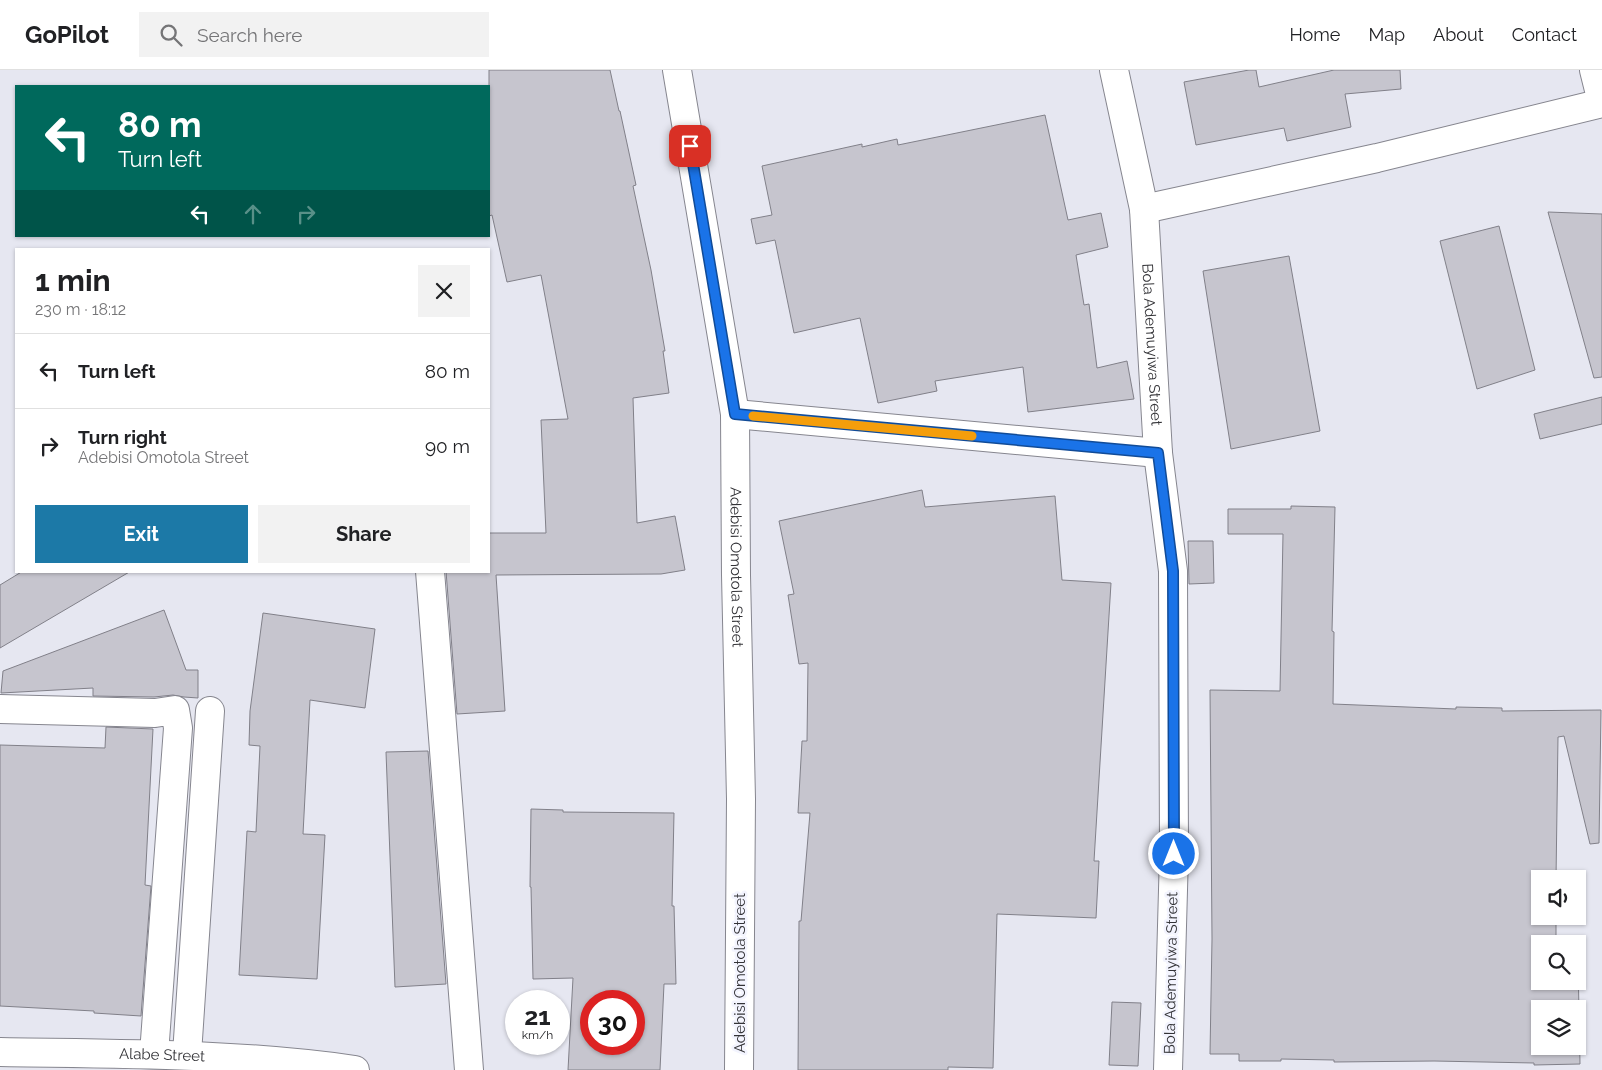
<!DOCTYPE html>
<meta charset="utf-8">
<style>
body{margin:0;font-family:Raleway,sans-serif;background:#f2f2f2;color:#202124;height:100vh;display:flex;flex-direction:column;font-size:19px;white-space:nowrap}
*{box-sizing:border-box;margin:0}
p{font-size:16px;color:#757577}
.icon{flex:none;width:28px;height:28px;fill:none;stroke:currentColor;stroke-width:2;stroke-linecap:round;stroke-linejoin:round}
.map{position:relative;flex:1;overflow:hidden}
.sheet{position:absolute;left:15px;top:178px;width:475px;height:325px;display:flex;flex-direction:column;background:#fff;border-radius:0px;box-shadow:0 1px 4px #0004}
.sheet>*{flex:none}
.guide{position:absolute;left:15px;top:15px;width:475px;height:152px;border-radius:0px;box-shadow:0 1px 4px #0004;background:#00695c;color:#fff;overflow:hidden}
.buttons{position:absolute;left:1531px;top:800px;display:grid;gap:10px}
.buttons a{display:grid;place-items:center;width:55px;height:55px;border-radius:0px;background:#fff;box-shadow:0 1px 4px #0004;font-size:25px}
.speed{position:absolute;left:505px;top:920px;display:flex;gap:10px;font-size:25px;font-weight:700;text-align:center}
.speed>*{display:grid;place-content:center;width:65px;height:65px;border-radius:50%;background:#fff;box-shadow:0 1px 4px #0004;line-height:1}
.speed small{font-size:12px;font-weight:400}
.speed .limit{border:8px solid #d22;background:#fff;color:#111}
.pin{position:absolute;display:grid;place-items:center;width:42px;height:42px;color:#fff;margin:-21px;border-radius:10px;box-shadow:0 2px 8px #0006}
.me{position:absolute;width:55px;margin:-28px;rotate:0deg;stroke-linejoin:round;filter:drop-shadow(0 0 4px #0008)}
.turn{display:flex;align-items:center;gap:18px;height:105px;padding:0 20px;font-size:22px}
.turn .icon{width:65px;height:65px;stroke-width:2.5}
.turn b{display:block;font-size:35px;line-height:42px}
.lanes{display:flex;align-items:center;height:48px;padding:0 20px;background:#0003;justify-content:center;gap:25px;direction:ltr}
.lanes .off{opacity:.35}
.round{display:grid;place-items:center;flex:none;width:52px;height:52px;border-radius:0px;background:#f2f2f2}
.overview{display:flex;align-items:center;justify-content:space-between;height:85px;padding:0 20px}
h1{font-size:30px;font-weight:700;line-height:38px}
.action{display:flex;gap:10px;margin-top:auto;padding:10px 20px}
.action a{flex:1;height:58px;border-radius:0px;background:#1c79a7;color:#fff;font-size:20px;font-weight:700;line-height:58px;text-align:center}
.action a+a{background:#f2f2f2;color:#202124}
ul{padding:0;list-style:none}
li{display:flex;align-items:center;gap:15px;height:75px;padding:0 20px;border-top:1px solid #e0e0e0}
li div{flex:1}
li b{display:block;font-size:19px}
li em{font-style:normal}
header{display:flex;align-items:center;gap:30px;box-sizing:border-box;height:70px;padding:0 25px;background:#fff;border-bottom:1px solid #e0e0e0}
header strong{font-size:24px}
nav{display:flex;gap:28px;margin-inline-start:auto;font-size:18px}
.search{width:350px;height:45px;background:#f2f2f2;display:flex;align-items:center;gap:12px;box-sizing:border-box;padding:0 18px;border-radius:0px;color:#757577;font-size:19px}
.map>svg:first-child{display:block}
</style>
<header>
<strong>GoPilot</strong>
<div class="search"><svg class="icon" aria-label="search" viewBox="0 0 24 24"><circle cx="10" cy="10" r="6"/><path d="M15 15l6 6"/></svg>Search here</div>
<nav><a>Home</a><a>Map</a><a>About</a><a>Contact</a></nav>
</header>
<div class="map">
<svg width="1602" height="1000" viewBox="0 0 1602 1000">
<rect width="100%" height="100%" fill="#e6e7f1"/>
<path fill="#c6c5ce" stroke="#818089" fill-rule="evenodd" d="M 489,0 L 610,0 L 619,41 L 620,41 L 636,115 L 633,116 L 651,200 L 665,281 L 663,281 L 669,323 L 633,328 L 637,453 L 675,446 L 685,500 L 661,504 L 496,505 L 505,641 L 457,644 L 446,501 L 489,501 L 489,463 L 546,463 L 541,350 L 568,349 L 541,205 L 507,212 L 492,145 L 489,146 Z
M 1249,0 L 1256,0 L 1259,17 L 1334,0 L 1400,0 L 1401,19 L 1345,24 L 1351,57 L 1287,71 L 1284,58 L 1196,75 L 1184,12 Z
M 1045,45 L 1068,150 L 1101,143 L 1108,177 L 1076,185 L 1084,235 L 1089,234 L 1097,298 L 1127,291 L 1134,329 L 1028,342 L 1023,297 L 935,311 L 937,321 L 878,333 L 860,248 L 794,263 L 775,170 L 756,174 L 751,149 L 772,145 L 762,96 L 862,74 L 862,77 L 897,69 L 898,75 Z
M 1548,142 L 1602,144 L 1602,307 L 1594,308 Z
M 1499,156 L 1535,300 L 1477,319 L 1440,171 Z
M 1289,186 L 1320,361 L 1231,379 L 1203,201 Z
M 1602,327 L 1602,354 L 1540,369 L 1534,344 Z
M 922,420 L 925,437 L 1055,426 L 1062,510 L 1111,513 L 1094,791 L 1099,791 L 1096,848 L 997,844 L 993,998 L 948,997 L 948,1000 L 798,1000 L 799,851 L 801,851 L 810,743 L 798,743 L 802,671 L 807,671 L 808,593 L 799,594 L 788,525 L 794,524 L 779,451 Z
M 1291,436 L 1335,437 L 1332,561 L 1334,562 L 1333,634 L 1456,639 L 1456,637 L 1502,638 L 1502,641 L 1601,640 L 1599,773 L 1590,774 L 1564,666 L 1558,667 L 1556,809 L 1540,809 L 1540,846 L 1556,846 L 1556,874 L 1540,874 L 1540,911 L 1578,911 L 1578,890 L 1580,994 L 1534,995 L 1534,993 L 1434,991 L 1334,992 L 1334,990 L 1281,989 L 1281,991 L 1239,991 L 1239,984 L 1210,984 L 1212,869 L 1210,620 L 1280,621 L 1283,464 L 1228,464 L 1228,439 L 1291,439 ZM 1540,939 L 1578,939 L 1578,976 L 1540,976 Z
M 1188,471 L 1213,471 L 1214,513 L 1189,514 Z
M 23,501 L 131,501 L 0,578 L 0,515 Z
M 164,540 L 186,600 L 198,600 L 198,628 L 184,627 L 173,625 L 154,627 L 93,626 L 93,618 L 1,623 L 3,601 Z
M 263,543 L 375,559 L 365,638 L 310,630 L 303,764 L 325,765 L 317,909 L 239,905 L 247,761 L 256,762 L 260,676 L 249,675 L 250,641 Z
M 106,657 L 153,659 L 145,815 L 151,816 L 141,946 L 94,943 L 94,941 L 0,936 L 0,675 L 105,678 Z
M 428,681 L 446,914 L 395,917 L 386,682 Z
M 531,739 L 563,740 L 563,742 L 674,743 L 672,836 L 674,836 L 676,914 L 664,914 L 660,1000 L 568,1000 L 573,908 L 533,909 L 531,817 L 530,817 ZM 591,931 L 634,931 L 634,974 L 591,974 Z
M 1112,932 L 1141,933 L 1138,996 L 1109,995 Z"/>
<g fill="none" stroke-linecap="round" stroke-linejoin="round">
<g stroke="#86868f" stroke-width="30">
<g id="minor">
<path id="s1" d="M 677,0 L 735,344 L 736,505 L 741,729 L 739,1000"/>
<path id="s2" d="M 1114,0 L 1144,139 L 1158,383 L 1173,501 L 1174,784 L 1168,1000"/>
<path d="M 1594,0 L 1602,32"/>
<path d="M 1144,139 L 1377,88 L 1602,33"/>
<path d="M 735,344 L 1158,383"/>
<path d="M 430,501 L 469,1000"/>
<path d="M 0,639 L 155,643 L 175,640 L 178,658 L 154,984"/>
<path id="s3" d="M 0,982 C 119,984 237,983 355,1000"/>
<path d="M 187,984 L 210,641"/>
</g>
</g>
<use href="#minor" stroke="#fff" stroke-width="28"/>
</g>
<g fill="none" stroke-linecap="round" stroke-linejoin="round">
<g stroke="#114b97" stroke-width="12">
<path id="route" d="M 690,76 L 735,344 L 1158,383 L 1173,501 L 1174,784"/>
</g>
<use href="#route" stroke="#1a73e8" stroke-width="9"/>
<path stroke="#f59e0b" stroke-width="9" d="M 753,346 L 972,366"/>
</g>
<g text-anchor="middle" stroke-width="5" stroke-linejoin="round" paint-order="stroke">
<g font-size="15" fill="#333337" stroke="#f3f4fe">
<text dy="5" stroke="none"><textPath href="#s2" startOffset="278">Bola Ademuyiwa Street</textPath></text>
<text dy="5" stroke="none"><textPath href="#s1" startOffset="502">Adebisi Omotola Street</textPath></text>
<text transform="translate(740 903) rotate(-90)" y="5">Adebisi Omotola Street</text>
<text transform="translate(1171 903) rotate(-89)" y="5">Bola Ademuyiwa Street</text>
<text dy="5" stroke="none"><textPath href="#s3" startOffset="162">Alabe Street</textPath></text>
</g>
</g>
</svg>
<div class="buttons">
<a><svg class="icon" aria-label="sound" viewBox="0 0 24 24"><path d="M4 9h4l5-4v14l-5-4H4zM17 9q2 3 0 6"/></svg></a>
<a><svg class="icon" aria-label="search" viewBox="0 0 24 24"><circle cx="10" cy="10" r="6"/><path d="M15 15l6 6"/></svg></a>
<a><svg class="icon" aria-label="layers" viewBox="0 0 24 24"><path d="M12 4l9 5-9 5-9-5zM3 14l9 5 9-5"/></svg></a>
</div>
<div class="speed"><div>21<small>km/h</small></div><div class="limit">30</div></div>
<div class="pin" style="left:690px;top:76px;background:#d93025"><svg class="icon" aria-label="arrive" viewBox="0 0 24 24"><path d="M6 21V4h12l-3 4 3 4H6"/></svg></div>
<svg class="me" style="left:1174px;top:784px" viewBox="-20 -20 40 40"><circle r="17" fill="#1a73e8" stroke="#fff" stroke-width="3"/><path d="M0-11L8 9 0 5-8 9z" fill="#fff"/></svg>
<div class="guide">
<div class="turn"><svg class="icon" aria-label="left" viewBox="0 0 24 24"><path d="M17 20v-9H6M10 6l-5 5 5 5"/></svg><div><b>80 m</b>Turn left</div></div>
<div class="lanes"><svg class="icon" aria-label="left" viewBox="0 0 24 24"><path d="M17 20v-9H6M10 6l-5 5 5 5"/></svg><svg class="icon off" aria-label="ahead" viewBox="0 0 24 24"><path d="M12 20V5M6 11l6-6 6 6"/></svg><svg class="icon off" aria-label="right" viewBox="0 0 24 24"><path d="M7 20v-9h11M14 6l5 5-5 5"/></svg></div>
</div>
<section class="sheet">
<div class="overview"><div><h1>1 min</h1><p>230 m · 18:12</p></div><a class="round"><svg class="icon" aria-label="close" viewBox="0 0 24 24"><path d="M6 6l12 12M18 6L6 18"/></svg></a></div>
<ul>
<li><svg class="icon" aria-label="left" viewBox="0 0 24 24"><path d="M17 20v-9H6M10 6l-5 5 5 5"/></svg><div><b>Turn left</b></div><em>80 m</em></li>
<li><svg class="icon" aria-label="right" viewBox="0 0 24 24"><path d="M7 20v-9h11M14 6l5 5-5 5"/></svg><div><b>Turn right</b><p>Adebisi Omotola Street</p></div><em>90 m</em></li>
</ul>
<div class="action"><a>Exit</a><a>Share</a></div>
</section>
</div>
